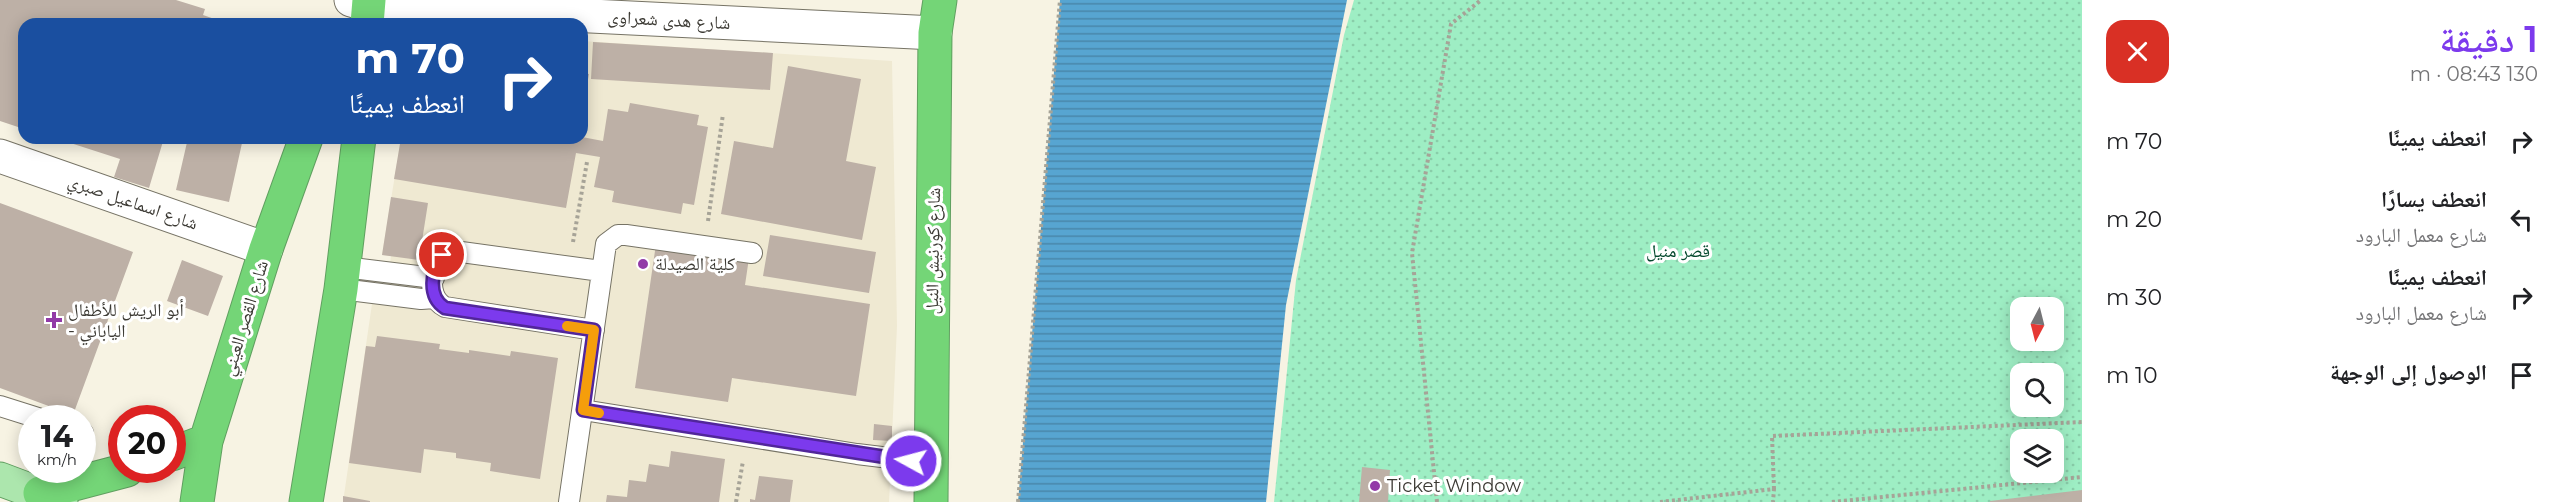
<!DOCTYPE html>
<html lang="ar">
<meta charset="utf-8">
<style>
body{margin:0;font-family:Montserrat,"Noto Naskh Arabic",sans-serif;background:#f2f2f2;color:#202124;direction:rtl;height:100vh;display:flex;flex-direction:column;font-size:22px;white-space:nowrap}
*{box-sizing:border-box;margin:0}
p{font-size:20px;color:#757577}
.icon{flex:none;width:33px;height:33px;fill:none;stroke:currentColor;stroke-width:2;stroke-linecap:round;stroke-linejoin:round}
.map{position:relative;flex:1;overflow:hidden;direction:ltr}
.side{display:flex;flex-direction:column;background:#fff;width:480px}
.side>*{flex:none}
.guide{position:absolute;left:18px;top:18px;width:570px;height:126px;border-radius:18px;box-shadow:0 3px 15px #0003;direction:rtl;background:#1a4fa0;color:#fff;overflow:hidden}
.needle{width:39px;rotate:187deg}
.fabs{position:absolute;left:2010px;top:297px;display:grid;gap:12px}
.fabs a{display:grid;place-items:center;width:54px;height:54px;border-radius:12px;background:#fff;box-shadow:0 3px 15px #0003;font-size:30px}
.speed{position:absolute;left:18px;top:405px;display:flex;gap:12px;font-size:30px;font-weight:700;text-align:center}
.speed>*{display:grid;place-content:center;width:78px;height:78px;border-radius:50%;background:#fff;box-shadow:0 3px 15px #0003;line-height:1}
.speed small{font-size:15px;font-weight:400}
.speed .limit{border:9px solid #d22;background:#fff;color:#111}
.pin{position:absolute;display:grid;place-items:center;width:51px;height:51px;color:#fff;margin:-26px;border:3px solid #fff;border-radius:50%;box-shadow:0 2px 6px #0007}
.me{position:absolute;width:66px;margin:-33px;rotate:277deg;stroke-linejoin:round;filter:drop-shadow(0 0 4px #0008)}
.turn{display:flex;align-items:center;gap:21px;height:126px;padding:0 24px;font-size:27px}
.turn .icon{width:78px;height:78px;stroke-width:2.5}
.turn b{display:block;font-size:42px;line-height:51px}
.round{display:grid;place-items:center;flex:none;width:63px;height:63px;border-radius:18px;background:#f2f2f2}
.headline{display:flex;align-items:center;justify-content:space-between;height:102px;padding:0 24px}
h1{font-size:36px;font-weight:600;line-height:45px;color:#7c3aed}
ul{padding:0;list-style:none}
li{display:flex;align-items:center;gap:18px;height:78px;padding:0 24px}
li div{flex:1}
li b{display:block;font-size:22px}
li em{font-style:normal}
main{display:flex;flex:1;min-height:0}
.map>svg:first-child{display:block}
</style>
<main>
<section class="side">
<div class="headline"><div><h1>1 دقيقة</h1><p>130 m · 08:43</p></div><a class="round" style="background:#d93025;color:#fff"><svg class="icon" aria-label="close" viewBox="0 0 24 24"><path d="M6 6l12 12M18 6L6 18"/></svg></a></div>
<ul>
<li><svg class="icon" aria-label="right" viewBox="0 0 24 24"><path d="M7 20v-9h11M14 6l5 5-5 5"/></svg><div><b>انعطف يمينًا</b></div><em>70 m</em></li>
<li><svg class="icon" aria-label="left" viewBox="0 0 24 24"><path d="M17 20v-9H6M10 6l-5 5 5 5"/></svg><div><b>انعطف يسارًا</b><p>شارع معمل البارود</p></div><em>20 m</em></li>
<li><svg class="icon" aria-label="right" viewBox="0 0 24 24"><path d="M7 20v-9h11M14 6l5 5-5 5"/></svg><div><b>انعطف يمينًا</b><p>شارع معمل البارود</p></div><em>30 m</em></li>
<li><svg class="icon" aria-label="arrive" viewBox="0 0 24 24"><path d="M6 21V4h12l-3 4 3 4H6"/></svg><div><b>الوصول إلى الوجهة</b></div><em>10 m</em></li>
</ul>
</section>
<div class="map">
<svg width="2082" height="502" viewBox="0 0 2082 502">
<defs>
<pattern id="park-dots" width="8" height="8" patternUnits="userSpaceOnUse" patternTransform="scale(1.5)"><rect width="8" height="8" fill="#9eeec4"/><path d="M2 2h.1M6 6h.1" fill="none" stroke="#89cda9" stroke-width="1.8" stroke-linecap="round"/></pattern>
<pattern id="water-rules" width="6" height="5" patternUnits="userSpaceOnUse" patternTransform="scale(1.5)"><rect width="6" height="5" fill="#57a5d1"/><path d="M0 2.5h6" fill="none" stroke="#4987aa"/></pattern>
</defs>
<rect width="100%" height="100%" fill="#f7f3e3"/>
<path fill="#efe9d2" d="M 582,41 L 892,61 L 897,326 L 889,502 L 343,502 L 372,304 L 385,305 L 391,256 L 382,255 L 401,138 L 582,138 Z"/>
<path fill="url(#park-dots)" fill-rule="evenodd" d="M 1354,0 L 2082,0 L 2082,502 L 1274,502 L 1296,280 L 1344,35 ZM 2020,308 L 2054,308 L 2054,340 L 2020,340 ZM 2020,374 L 2054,374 L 2054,406 L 2020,406 ZM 2020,440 L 2054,440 L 2054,472 L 2020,472 Z"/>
<path fill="url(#water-rules)" d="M 1060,0 L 1347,0 L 1286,305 L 1266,502 L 1018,502 Z"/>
<path fill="#bdb0a6" d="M 0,0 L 176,0 L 205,9 L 203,15 L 229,24 L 24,24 L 24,129 L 0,121 Z
M 593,42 L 773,53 L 770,90 L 591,79 Z
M 788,66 L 861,79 L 846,161 L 876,167 L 862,240 L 721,214 L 734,141 L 773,148 Z
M 582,73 L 589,74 L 583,106 L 582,106 Z
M 630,103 L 699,115 L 697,125 L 708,127 L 694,205 L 683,203 L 681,214 L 612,202 L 614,191 L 594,187 L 600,157 L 576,153 L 566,208 L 394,179 L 401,138 L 582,137 L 603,141 L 608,109 L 628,112 Z
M 55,138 L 164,138 L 149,188 L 114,177 L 120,159 Z
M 188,138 L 223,138 L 242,143 L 229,202 L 176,190 Z
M 391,197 L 428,203 L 419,260 L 382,255 Z
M 0,203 L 133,252 L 73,415 L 0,388 Z
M 770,235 L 876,252 L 869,293 L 763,276 Z
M 656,244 L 749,258 L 745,285 L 870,304 L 856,396 L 732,378 L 728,402 L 635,388 Z
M 182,260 L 223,276 L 208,316 L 167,301 Z
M 377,336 L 440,344 L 439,349 L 469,353 L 469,350 L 510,356 L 511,351 L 558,358 L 540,479 L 490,471 L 491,463 L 456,458 L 456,453 L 424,449 L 421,473 L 349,463 L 366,346 L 375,347 Z
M 874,424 L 892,426 L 892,441 L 873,440 Z
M 671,451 L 725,459 L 719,502 L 606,502 L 607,495 L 627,497 L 629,480 L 646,482 L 649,464 L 669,467 Z
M 1362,467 L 1390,470 L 1388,502 L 1359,502 Z
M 759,476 L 793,480 L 790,502 L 750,502 L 750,499 L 755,500 Z
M 2082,490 L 2082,502 L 1990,502 L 1990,501 Z
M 343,496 L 370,501 L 370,502 L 343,502 Z"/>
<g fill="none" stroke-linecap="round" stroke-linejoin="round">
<g stroke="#767365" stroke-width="22">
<path id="lane" d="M 344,267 L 434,278
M 341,289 L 421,299 L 435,298
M 594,330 L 445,307 C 423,296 431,256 454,251 L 601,271
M 0,406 L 38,418
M 583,410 L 857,454 L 931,463
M 82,433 L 83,433
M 569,502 L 606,244 L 618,235 L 626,235 L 752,253"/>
</g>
<g stroke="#767365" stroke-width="35">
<path id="street" d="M 351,0 L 368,5 L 935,33
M 0,156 L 266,249"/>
</g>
<g stroke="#609f60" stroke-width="35">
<path id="primary" d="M 0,479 L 61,502"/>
</g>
<g stroke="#609f60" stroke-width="35">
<path id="highway" d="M 367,24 L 369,0
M 172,454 L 206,441
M 40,493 L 127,470
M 197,502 L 206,441 L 266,249 L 306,138
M 306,502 L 341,289 L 359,138
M 931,502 L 935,33 L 940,0"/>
</g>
<path stroke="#a6a397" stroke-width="4" stroke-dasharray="3 3" stroke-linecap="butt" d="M 708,221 L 723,114
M 573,242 L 587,162
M 1774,489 L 1772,436 L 2082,422
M 736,502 L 743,461
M 1018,502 L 1060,0
M 1437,502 L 1412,253 L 1451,24 L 1481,0
M 1660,502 L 1774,489 L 1773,502
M 1832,502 L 2082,477"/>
<use href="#lane" stroke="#fff" stroke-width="20"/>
<use href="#street" stroke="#fff" stroke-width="33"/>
<use href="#primary" stroke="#ace6ad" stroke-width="33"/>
<use href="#highway" stroke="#74d577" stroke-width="33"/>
</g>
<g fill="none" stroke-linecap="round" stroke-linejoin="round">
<g stroke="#51269a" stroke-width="15">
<path id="route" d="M 442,255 C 431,270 427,297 445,308 L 594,330 L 583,410 L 911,461"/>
</g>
<use href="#route" stroke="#7c3aed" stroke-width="10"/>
<path stroke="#f59e0b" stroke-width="10" d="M 567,326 L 594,330 L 583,410 L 599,413"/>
</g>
<g fill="#923aa7" stroke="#fff" stroke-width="2">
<circle cx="643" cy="264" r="6"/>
<path d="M51 311h6v6h6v6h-6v6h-6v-6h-6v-6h6z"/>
<circle cx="1375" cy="486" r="6"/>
</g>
<g text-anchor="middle" stroke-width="6" stroke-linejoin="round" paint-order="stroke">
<g font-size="18" fill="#3c3a34" stroke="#fff">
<text transform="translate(669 20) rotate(3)" y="6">شارع هدى شعراوى</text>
<text transform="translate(133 202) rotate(19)" y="6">شارع اسماعيل صبري</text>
<text transform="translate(933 251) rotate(-89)" y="6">شارع كورنيش النيل</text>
<text transform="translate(245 318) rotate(-73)" y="6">شارع القصر العيني</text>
</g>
<g font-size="18" fill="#04492e" stroke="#fff">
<text x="1678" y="257">قصر منيل</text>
</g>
<g font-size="18" fill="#3c3a34" stroke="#fff" text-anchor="start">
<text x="655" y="270">كلية الصيدلة</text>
<text x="68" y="316">أبو الريش للأطفال<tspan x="68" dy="21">- الياباني</tspan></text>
<text x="1387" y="492">Ticket Window</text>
</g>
</g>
</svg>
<div class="fabs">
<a><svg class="needle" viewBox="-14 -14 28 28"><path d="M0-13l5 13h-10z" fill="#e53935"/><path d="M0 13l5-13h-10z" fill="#757577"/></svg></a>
<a><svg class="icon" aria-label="search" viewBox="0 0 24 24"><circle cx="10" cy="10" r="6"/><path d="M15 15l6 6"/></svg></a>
<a><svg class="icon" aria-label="layers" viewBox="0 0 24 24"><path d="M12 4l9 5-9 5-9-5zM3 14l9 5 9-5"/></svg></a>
</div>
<div class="speed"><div>14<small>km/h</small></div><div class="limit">20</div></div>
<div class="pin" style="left:442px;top:255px;background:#d93025"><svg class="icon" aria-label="arrive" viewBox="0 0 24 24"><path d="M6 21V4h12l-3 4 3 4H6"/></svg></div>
<svg class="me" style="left:911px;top:461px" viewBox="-20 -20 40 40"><circle r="17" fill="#7c3aed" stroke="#fff" stroke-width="3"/><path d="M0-11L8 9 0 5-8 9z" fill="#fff"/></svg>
<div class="guide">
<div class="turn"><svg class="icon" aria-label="right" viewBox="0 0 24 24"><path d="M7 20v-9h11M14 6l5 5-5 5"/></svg><div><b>70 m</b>انعطف يمينًا</div></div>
</div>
</div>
</main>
